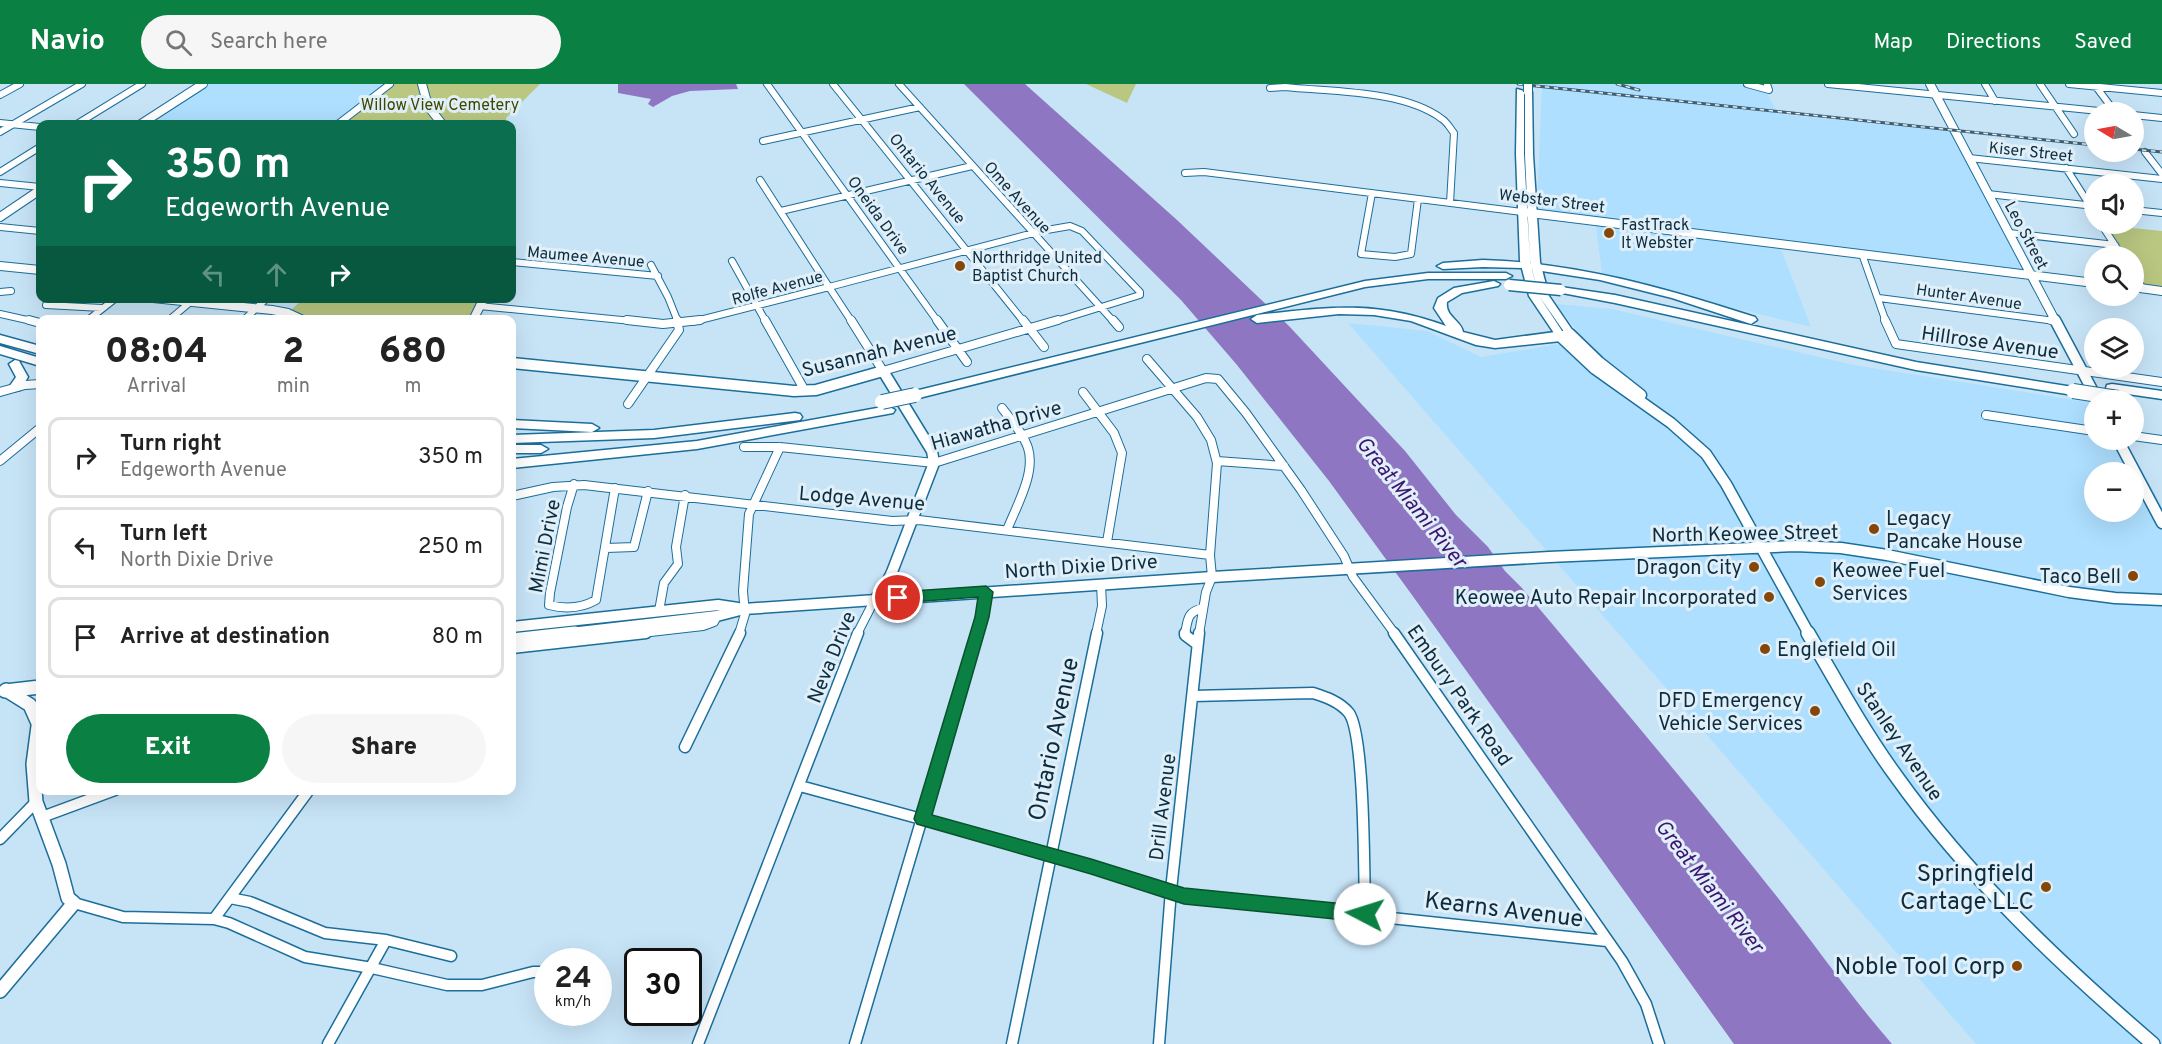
<!DOCTYPE html>
<meta charset="utf-8">
<style>
body{margin:0;font-family:Overpass,sans-serif;background:#f6f6f6;color:#222;height:100vh;display:flex;flex-direction:column;font-size:22px;white-space:nowrap}
*{box-sizing:border-box;margin:0}
p{font-size:20px;color:#767676}
.icon{flex:none;width:33px;height:33px;fill:none;stroke:currentColor;stroke-width:2;stroke-linecap:round;stroke-linejoin:round}
.map{position:relative;flex:1;overflow:hidden}
.side{position:absolute;left:36px;top:231px;width:480px;height:480px;display:flex;flex-direction:column;background:#fff;border-radius:12px;box-shadow:0 6px 24px #0002}
.side>*{flex:none}
.hud{position:absolute;left:36px;top:36px;width:480px;height:183px;border-radius:12px;box-shadow:0 6px 24px #0002;background:#0b6e4f;color:#fff;overflow:hidden}
.needle{width:39px;rotate:280deg}
.controls{position:absolute;left:2084px;top:18px;display:grid;gap:12px}
.controls a{display:grid;place-items:center;width:60px;height:60px;border-radius:50%;background:#fff;box-shadow:0 6px 24px #0002;font-size:30px}
.speed{position:absolute;left:534px;top:864px;display:flex;gap:12px;font-size:30px;font-weight:700;text-align:center}
.speed>*{display:grid;place-content:center;width:78px;height:78px;border-radius:50%;background:#fff;box-shadow:0 6px 24px #0002;line-height:1}
.speed small{font-size:15px;font-weight:400}
.speed .limit{border:3px solid #111;border-radius:9px;background:#fff;color:#111}
.pin{position:absolute;display:grid;place-items:center;width:51px;height:51px;color:#fff;margin:-26px;border:3px solid #fff;border-radius:50%;box-shadow:0 2px 6px #0007}
.me{position:absolute;width:66px;margin:-33px;rotate:275deg;stroke-linejoin:round;filter:drop-shadow(0 0 4px #0008)}
.turn{display:flex;align-items:center;gap:21px;height:126px;padding:0 30px;font-size:27px}
.turn .icon{width:78px;height:78px;stroke-width:2.5}
.turn b{display:block;font-size:42px;line-height:51px}
.lanes{display:flex;align-items:center;height:57px;padding:0 30px;background:#0003;justify-content:center;gap:30px;direction:ltr}
.lanes .off{opacity:.35}
.eta{display:flex;justify-content:space-evenly;align-items:center;height:102px;text-align:center}
.eta b{font-size:36px;font-weight:800;line-height:42px}
.cta{display:flex;gap:12px;margin-top:auto;padding:12px 30px}
.cta a{flex:1;height:69px;border-radius:36px;background:#0b8043;color:#fff;font-size:24px;font-weight:800;line-height:69px;text-align:center}
.cta a+a{background:#f6f6f6;color:#222}
ul{padding:0;list-style:none}
li{display:flex;align-items:center;gap:18px;height:81px;margin:0 12px 9px;padding:0 18px;border:3px solid #e0e0e0;border-radius:12px}
li div{flex:1}
li b{display:block;font-size:22px}
li em{font-style:normal}
header{display:flex;align-items:center;gap:36px;box-sizing:border-box;height:84px;padding:0 30px;background:#0b8043;color:#fff}
header strong{font-size:28px}
nav{display:flex;gap:33px;margin-inline-start:auto;font-size:21px}
.search{width:420px;height:54px;background:#f6f6f6;display:flex;align-items:center;gap:15px;box-sizing:border-box;padding:0 21px;border-radius:33px;color:#767676;font-size:22px}
.map>svg:first-child{display:block}
</style>
<header>
<strong>Navio</strong>
<div class="search"><svg class="icon" aria-label="search" viewBox="0 0 24 24"><circle cx="10" cy="10" r="6"/><path d="M15 15l6 6"/></svg>Search here</div>
<nav><a>Map</a><a>Directions</a><a>Saved</a></nav>
</header>
<div class="map">
<svg width="2162" height="960" viewBox="0 0 2162 960">
<rect width="100%" height="100%" fill="#c7e4f7"/>
<path fill="#aedfff" fill-rule="evenodd" d="M 204,0 L 387,0 L 335,40 L 143,40 Z
M 1542,0 L 1741,0 L 1767,9 L 1778,30 L 1951,47 L 2026,186 L 1779,160 L 1811,243 L 1650,203 L 1602,189 L 1595,134 L 1537,125 Z
M 1556,220 L 1612,225 L 1854,281 L 2094,319 L 2094,356 L 2125,356 L 2162,423 L 2162,960 L 1976,960 L 1348,239 L 1427,247 L 1481,273 L 1584,256 ZM 2094,388 L 2133,388 L 2133,428 L 2094,428 Z"/>
<path fill="#b9c780" d="M 392,0 L 540,0 L 506,34 L 507,40 L 340,40 Z
M 1086,0 L 1136,0 L 1127,19 Z
M 2102,141 L 2162,147 L 2162,207 L 2143,205 L 2133,189 L 2133,172 L 2122,172 Z
M 303,215 L 479,215 L 468,235 L 308,235 L 290,227 Z"/>
<path fill="#8e76c2" d="M 618,0 L 736,0 L 738,5 L 690,7 L 672,12 L 653,23 L 648,20 L 651,15 L 618,9 Z
M 964,0 L 1025,0 L 1177,136 L 1289,242 L 1405,367 L 1456,431 L 1488,463 L 1505,487 L 1522,504 C 1607,605 1692,706 1774,809 C 1814,859 1850,912 1892,960 L 1734,960 L 1412,511 L 1329,397 L 1237,281 L 1181,216 Z"/>
<g fill="none" stroke-linecap="round" stroke-linejoin="round">
<g stroke="#1c6e9a" stroke-width="8">
<path id="street-far2" d="M 767,0 L 938,238
M 833,0 L 1024,238
M 899,0 L 1114,238
M 1747,0 L 1769,6 L 1767,0
M 1828,0 L 2109,28
M 1985,0 L 1995,17
M 2040,0 L 2074,50
M 2069,0 L 2162,9
M 2094,0 L 2115,28
M 1270,4 L 1285,3 C 1331,8 1404,6 1442,35 C 1447,38 1450,44 1454,49 L 1450,119
M 0,11 L 20,0
M 2133,31 L 2162,34
M 0,39 L 40,43
M 77,40 L 142,0
M 338,40 L 390,0
M 0,48 L 82,0
M 2133,52 L 2138,58
M 763,57 L 920,23
M 2145,68 L 2162,90
M 1969,74 L 2162,95
M 2066,84 L 2094,128
M 0,88 L 40,63
M 1185,89 L 1204,88 L 1522,128
M 760,96 L 829,203
M 0,99 L 40,103
M 1372,109 L 1361,170 L 1395,173 L 1411,170 L 1418,115
M 1988,110 L 2094,122
M 2133,126 L 2162,129
M 781,127 L 972,82
M 2101,140 L 2122,172
M 0,143 L 40,147
M 2009,149 L 2115,161
M 1862,170 L 1886,238
M 732,177 L 766,238
M 512,178 L 658,192
M 651,181 L 668,213 L 678,238
M 2133,189 L 2143,205
M 829,203 L 852,238
M 829,203 L 1041,147 L 1070,142 L 1082,147 L 1140,208 L 1140,211 L 1053,238
M 0,208 L 11,207
M 1879,214 L 2055,237
M 46,221 L 102,224
M 479,222 L 642,238
M 0,230 L 36,238
M 88,236 L 116,214
M 169,236 L 194,215
M 244,236 L 267,214
M 692,238 L 829,203"/>
</g>
<g stroke="#1c6e9a" stroke-width="10">
<path id="street-far1" d="M 29,236 L 40,239
M 627,236 L 663,240 L 700,236
M 765,236 L 805,307
M 851,236 L 883,287 L 1058,236
M 937,236 L 967,278
M 1023,236 L 1044,263
M 1113,236 L 1119,243
M 1885,236 L 1896,260 L 2162,298
M 2051,236 L 2055,237
M 1147,275 L 1197,333 L 1211,356 L 1217,379 L 1210,471 L 1212,493 L 1206,508 L 1199,550
M 0,308 L 25,301 L 40,300
M 1083,308 L 1114,349 L 1122,369 L 1107,458
M 628,320 L 679,246 L 677,236
M 1002,324 C 1011,336 1023,349 1028,364 C 1036,389 1016,423 1007,446
M 1986,331 L 2094,347
M 2133,352 L 2162,356
M 744,363 L 780,363 L 934,379 L 1206,294 L 1218,295 L 1246,329 L 1301,406 L 1344,472 L 1353,493 L 1395,550
M 0,377 L 40,344
M 1217,377 L 1284,382
M 574,400 L 567,423 L 550,509 L 549,521 C 565,525 582,524 596,516 L 615,404
M 512,412 L 553,403 L 584,401 L 892,437 L 919,436 L 1210,471
M 606,464 L 634,463 L 648,407
M 659,527 L 664,499 L 678,480 L 676,463 L 685,411
M 633,550 L 703,542 L 714,538 L 717,532
M 739,550 L 745,530 L 743,507 L 749,430 L 780,363
M 857,550 L 875,515
M 977,550 L 986,508
M 1096,550 L 1102,522 L 1101,500
M 1185,550 C 1188,535 1187,528 1203,524"/>
</g>
<g stroke="#1c6e9a" stroke-width="13">
<path id="street" d="M 1185,549 L 1185,551 L 1197,560
M 1394,549 L 1622,877 L 1646,920 L 1659,960
M 512,564 L 646,549
M 1193,612 L 1313,609 C 1326,613 1340,618 1349,629 C 1365,651 1364,795 1365,830
M 685,663 L 740,549
M 800,702 L 1050,770 L 1184,812 L 1607,857
M 42,733 L 115,706
M 0,755 L 36,718
M 230,814 L 250,818 L 325,849 L 386,856 L 451,872
M 74,819 L 123,833 L 214,835 L 229,839 L 305,873 L 372,884 L 447,901 L 482,901 L 533,888 L 548,888
M 214,835 L 309,706
M 328,960 L 386,856
M 698,960 L 858,549
M 855,960 L 977,549
M 1012,960 L 1097,549
M 1159,960 L 1171,806 L 1199,549"/>
</g>
<g stroke="#1c6e9a" stroke-width="10">
<path id="secondary-far2" d="M 422,0 L 428,22 L 442,40
M 1930,0 L 2056,238
M 141,40 L 203,0
M 1523,128 L 2094,199
M 0,133 L 40,106
M 0,182 L 40,186
M 2133,203 L 2162,207
M 153,214 L 272,226 L 288,229 L 303,236
M 473,236 L 484,214"/>
</g>
<g stroke="#1c6e9a" stroke-width="13">
<path id="secondary-far1" d="M 2055,236 L 2097,315
M 1570,250 L 1599,278 L 1641,311
M 1561,253 L 1595,285 L 1671,339 L 1706,370 L 1726,400 L 1809,550
M 512,279 L 794,307 L 816,306 L 883,287 L 932,367 L 934,379 L 892,488 L 884,505 L 875,515
M 2118,356 L 2162,439
M 512,543 L 718,521 L 738,524
M 562,550 L 717,532 L 744,525 L 1212,493 L 1549,473 L 1795,462 L 1841,464 L 1887,471 L 2069,508 L 2115,514 L 2162,516"/>
</g>
<g stroke="#1c6e9a" stroke-width="16">
<path id="secondary" d="M 1808,549 C 1836,597 1863,647 1896,692 C 1968,793 2059,879 2153,960
M 512,556 L 575,549
M 6,606 L 30,621 L 38,639
M 5,607 L 40,603
M 0,907 L 74,819 L 68,814 L 59,780 L 36,718 L 33,680 L 40,627"/>
</g>
<g stroke="#1c6e9a" stroke-width="3">
<path id="primary" d="M 1517,5 L 1524,7 L 1524,70 L 1530,177 L 1539,212 L 1566,253 L 1561,256 L 1558,255 L 1529,212 L 1520,177 L 1516,70 Z
M 1525,6 L 1532,8 L 1533,71 L 1540,178 L 1549,212 L 1575,250 L 1570,253 L 1567,252 L 1539,212 L 1530,178 L 1525,71 Z"/>
</g>
<g stroke="#1c6e9a" stroke-width="3">
<path id="highway" d="M 1483,176 C 1578,179 1665,204 1755,233 L 1757,236 L 1751,240 L 1672,214 L 1600,196 L 1522,184 L 1483,183 L 1443,185 L 1437,182 L 1443,179 Z
M 1428,189 L 1506,189 L 1512,192 L 1506,195 L 1428,195 L 1365,203 L 915,315 L 909,311 L 915,307 L 1365,197 Z
M 1494,197 L 1500,200 L 1498,202 L 1462,209 L 1447,218 C 1445,233 1461,236 1463,248 L 1495,256 L 1570,246 L 1576,250 L 1561,257 L 1495,264 L 1476,261 L 1411,237 L 1374,231 L 1339,230 L 1257,239 L 1251,235 L 1257,231 C 1330,223 1375,216 1446,242 L 1434,224 L 1438,214 L 1454,204 Z
M 1561,203 L 1615,211 L 1916,278 L 2073,303 L 2079,307 L 2073,311 L 1916,286 L 1615,219 L 1557,208 L 1555,206 Z
M 0,251 L 40,262 L 40,270 L 0,259 Z
M 0,262 L 40,274 L 40,282 L 0,270 Z
M 15,276 L 19,277 L 28,293 L 20,306 L 15,307 L 9,303 L 16,293 L 9,280 Z
M 2112,300 L 2162,307 L 2162,315 L 2107,307 L 2106,304 L 2107,301 Z
M 888,322 L 895,326 L 893,329 L 697,365 L 512,384 L 512,375 L 697,357 Z
M 795,329 L 800,330 L 802,333 L 800,336 L 654,354 L 512,359 L 512,351 L 654,346 Z
M 512,336 L 592,340 L 599,344 L 592,348 L 512,344 Z
M 512,361 L 541,361 L 548,365 L 541,369 L 512,369 Z"/>
</g>
<use href="#street-far2" stroke="#fff" stroke-width="6"/>
<use href="#street-far1" stroke="#fff" stroke-width="8"/>
<use href="#street" stroke="#fff" stroke-width="10"/>
<use href="#secondary-far2" stroke="#fff" stroke-width="8"/>
<use href="#secondary-far1" stroke="#fff" stroke-width="10"/>
<use href="#secondary" stroke="#fff" stroke-width="13"/>
<use href="#primary" fill="#fff" fill-rule="evenodd"/>
<use href="#highway" fill="#fff" fill-rule="evenodd"/>
<g stroke="#3e5e71" stroke-width="3">
<path id="rail" d="M 1518,0 L 2094,61
M 1617,0 L 1639,6
M 2133,65 L 2162,68"/>
</g>
<use href="#rail" stroke="#e0eff8" stroke-width="1.5" stroke-dasharray="4.5" stroke-linecap="butt"/>
<g stroke="#1c6e9a" stroke-width="10" stroke-linecap="butt">
<path id="primary-bridge" d="M 1528,0 L 1528,8"/>
</g>
<g stroke="#1c6e9a" stroke-width="13" stroke-linecap="butt">
<path id="highway-bridge-far1" d="M 1509,201 L 1561,206"/>
</g>
<g stroke="#1c6e9a" stroke-width="16" stroke-linecap="butt">
<path id="highway-bridge" d="M 2073,307 L 2118,314
M 882,318 L 915,311"/>
</g>
<use href="#primary-bridge" stroke="#fff" stroke-width="8"/>
<use href="#highway-bridge-far1" stroke="#fff" stroke-width="10"/>
<use href="#highway-bridge" stroke="#fff" stroke-width="14"/>
</g>
<path fill="#0b8043" stroke="#07532c" stroke-width="1.5" d="M 986,502 L 993,508 L 989,533 L 932,731 L 1091,775 L 1184,804 L 1365,822 L 1371,824 L 1374,830 L 1371,835 L 1365,838 L 1184,820 L 1091,790 L 917,740 L 914,735 L 975,533 L 978,513 L 898,519 L 891,514 L 898,508 Z"/>
<g fill="#854708" stroke="#e0eff8" stroke-width="2">
<circle cx="1609" cy="149" r="6"/>
<circle cx="960" cy="182" r="6"/>
<circle cx="1874" cy="445" r="6"/>
<circle cx="1754" cy="483" r="6"/>
<circle cx="2133" cy="492" r="6"/>
<circle cx="1820" cy="498" r="6"/>
<circle cx="1769" cy="513" r="6"/>
<circle cx="1765" cy="565" r="6"/>
<circle cx="1815" cy="627" r="6"/>
<circle cx="2046" cy="803" r="6"/>
<circle cx="2017" cy="882" r="6"/>
</g>
<g text-anchor="middle" stroke-width="6" stroke-linejoin="round" paint-order="stroke">
<g font-size="16" fill="#3e4701" stroke="#e0eff8">
<text x="440" y="26">Willow View Cemetery</text>
</g>
<g font-size="16" fill="#0c2d40" stroke="#e0eff8">
<text transform="translate(2031 67) rotate(6)" y="6">Kiser Street</text>
<text transform="translate(928 94) rotate(51)" y="6">Ontario Avenue</text>
<text transform="translate(1018 113) rotate(48)" y="6">Ome Avenue</text>
<text transform="translate(1552 116) rotate(7)" y="6">Webster Street</text>
<text transform="translate(879 131) rotate(54)" y="6">Oneida Drive</text>
<text transform="translate(2027 151) rotate(62)" y="6">Leo Street</text>
<text transform="translate(586 172) rotate(5)" y="6">Maumee Avenue</text>
<text transform="translate(777 203) rotate(-15)" y="6">Rolfe Avenue</text>
<text transform="translate(1969 212) rotate(8)" y="6">Hunter Avenue</text>
</g>
<g font-size="16" fill="#0c2d40" stroke="#e0eff8" text-anchor="start">
<text x="1621" y="146">FastTrack<tspan x="1621" dy="18">It Webster</tspan></text>
<text x="972" y="179">Northridge United<tspan x="972" dy="18">Baptist Church</tspan></text>
</g>
<g font-size="20" fill="#0c2d40" stroke="#e0eff8">
<text transform="translate(1990 258) rotate(8)" y="7">Hillrose Avenue</text>
<text transform="translate(879 267) rotate(-14)" y="7">Susannah Avenue</text>
<text transform="translate(996 341) rotate(-16)" y="7">Hiawatha Drive</text>
<text transform="translate(862 414) rotate(5)" y="7">Lodge Avenue</text>
<text transform="translate(1745 449) rotate(-1)" y="7">North Keowee Street</text>
<text transform="translate(544 462) rotate(-79)" y="7">Mimi Drive</text>
<text transform="translate(1081 482) rotate(-4)" y="7">North Dixie Drive</text>
<text transform="translate(831 573) rotate(-68)" y="7">Neva Drive</text>
<text transform="translate(1460 611) rotate(55)" y="7">Embury Park Road</text>
<text transform="translate(1900 657) rotate(56)" y="7">Stanley Avenue</text>
<text transform="translate(1162 723) rotate(-83)" y="7">Drill Avenue</text>
</g>
<g font-size="20" fill="#0c2d40" stroke="#e0eff8" text-anchor="end">
<text x="1886" y="441" text-anchor="start">Legacy<tspan x="1886" dy="23">Pancake House</tspan></text>
<text x="1742" y="490">Dragon City</text>
<text x="1832" y="493" text-anchor="start">Keowee Fuel<tspan x="1832" dy="23">Services</tspan></text>
<text x="2121" y="499">Taco Bell</text>
<text x="1757" y="520">Keowee Auto Repair Incorporated</text>
<text x="1777" y="572" text-anchor="start">Englefield Oil</text>
<text x="1803" y="623">DFD Emergency<tspan x="1803" dy="23">Vehicle Services</tspan></text>
</g>
<g font-size="21" font-style="italic" fill="#3d1470" stroke="#e0eff8">
<text transform="translate(1412 418) rotate(51)" y="7">Great Miami River</text>
<text transform="translate(1710 802) rotate(52)" y="7">Great Miami River</text>
</g>
<g font-size="24" fill="#0c2d40" stroke="#e0eff8">
<text transform="translate(1053 655) rotate(-78)" y="8">Ontario Avenue</text>
<text transform="translate(1504 825) rotate(7)" y="8">Kearns Avenue</text>
</g>
<g font-size="24" fill="#0c2d40" stroke="#e0eff8" text-anchor="end">
<text x="2034" y="797">Springfield<tspan x="2034" dy="28">Cartage LLC</tspan></text>
<text x="2005" y="890">Noble Tool Corp</text>
</g>
</g>
</svg>
<div class="controls">
<a><svg class="needle" viewBox="-14 -14 28 28"><path d="M0-13l5 13h-10z" fill="#e53935"/><path d="M0 13l5-13h-10z" fill="#767676"/></svg></a>
<a><svg class="icon" aria-label="sound" viewBox="0 0 24 24"><path d="M4 9h4l5-4v14l-5-4H4zM17 9q2 3 0 6"/></svg></a>
<a><svg class="icon" aria-label="search" viewBox="0 0 24 24"><circle cx="10" cy="10" r="6"/><path d="M15 15l6 6"/></svg></a>
<a><svg class="icon" aria-label="layers" viewBox="0 0 24 24"><path d="M12 4l9 5-9 5-9-5zM3 14l9 5 9-5"/></svg></a>
<a>+</a>
<a>−</a>
</div>
<div class="speed"><div>24<small>km/h</small></div><div class="limit">30</div></div>
<div class="pin" style="left:898px;top:514px;background:#d93025"><svg class="icon" aria-label="arrive" viewBox="0 0 24 24"><path d="M6 21V4h12l-3 4 3 4H6"/></svg></div>
<svg class="me" style="left:1365px;top:830px" viewBox="-20 -20 40 40"><circle r="19" fill="#fff"/><path d="M0-13L10 11 0 6-10 11z" fill="#0b8043"/></svg>
<div class="hud">
<div class="turn"><svg class="icon" aria-label="right" viewBox="0 0 24 24"><path d="M7 20v-9h11M14 6l5 5-5 5"/></svg><div><b>350 m</b>Edgeworth Avenue</div></div>
<div class="lanes"><svg class="icon off" aria-label="left" viewBox="0 0 24 24"><path d="M17 20v-9H6M10 6l-5 5 5 5"/></svg><svg class="icon off" aria-label="ahead" viewBox="0 0 24 24"><path d="M12 20V5M6 11l6-6 6 6"/></svg><svg class="icon" aria-label="right" viewBox="0 0 24 24"><path d="M7 20v-9h11M14 6l5 5-5 5"/></svg></div>
</div>
<section class="side">
<div class="eta">
<div><b>08:04</b><p>Arrival</p></div>
<div><b>2</b><p>min</p></div>
<div><b>680</b><p>m</p></div>
</div>
<ul>
<li><svg class="icon" aria-label="right" viewBox="0 0 24 24"><path d="M7 20v-9h11M14 6l5 5-5 5"/></svg><div><b>Turn right</b><p>Edgeworth Avenue</p></div><em>350 m</em></li>
<li><svg class="icon" aria-label="left" viewBox="0 0 24 24"><path d="M17 20v-9H6M10 6l-5 5 5 5"/></svg><div><b>Turn left</b><p>North Dixie Drive</p></div><em>250 m</em></li>
<li><svg class="icon" aria-label="arrive" viewBox="0 0 24 24"><path d="M6 21V4h12l-3 4 3 4H6"/></svg><div><b>Arrive at destination</b></div><em>80 m</em></li>
</ul>
<div class="cta"><a>Exit</a><a>Share</a></div>
</section>
</div>
